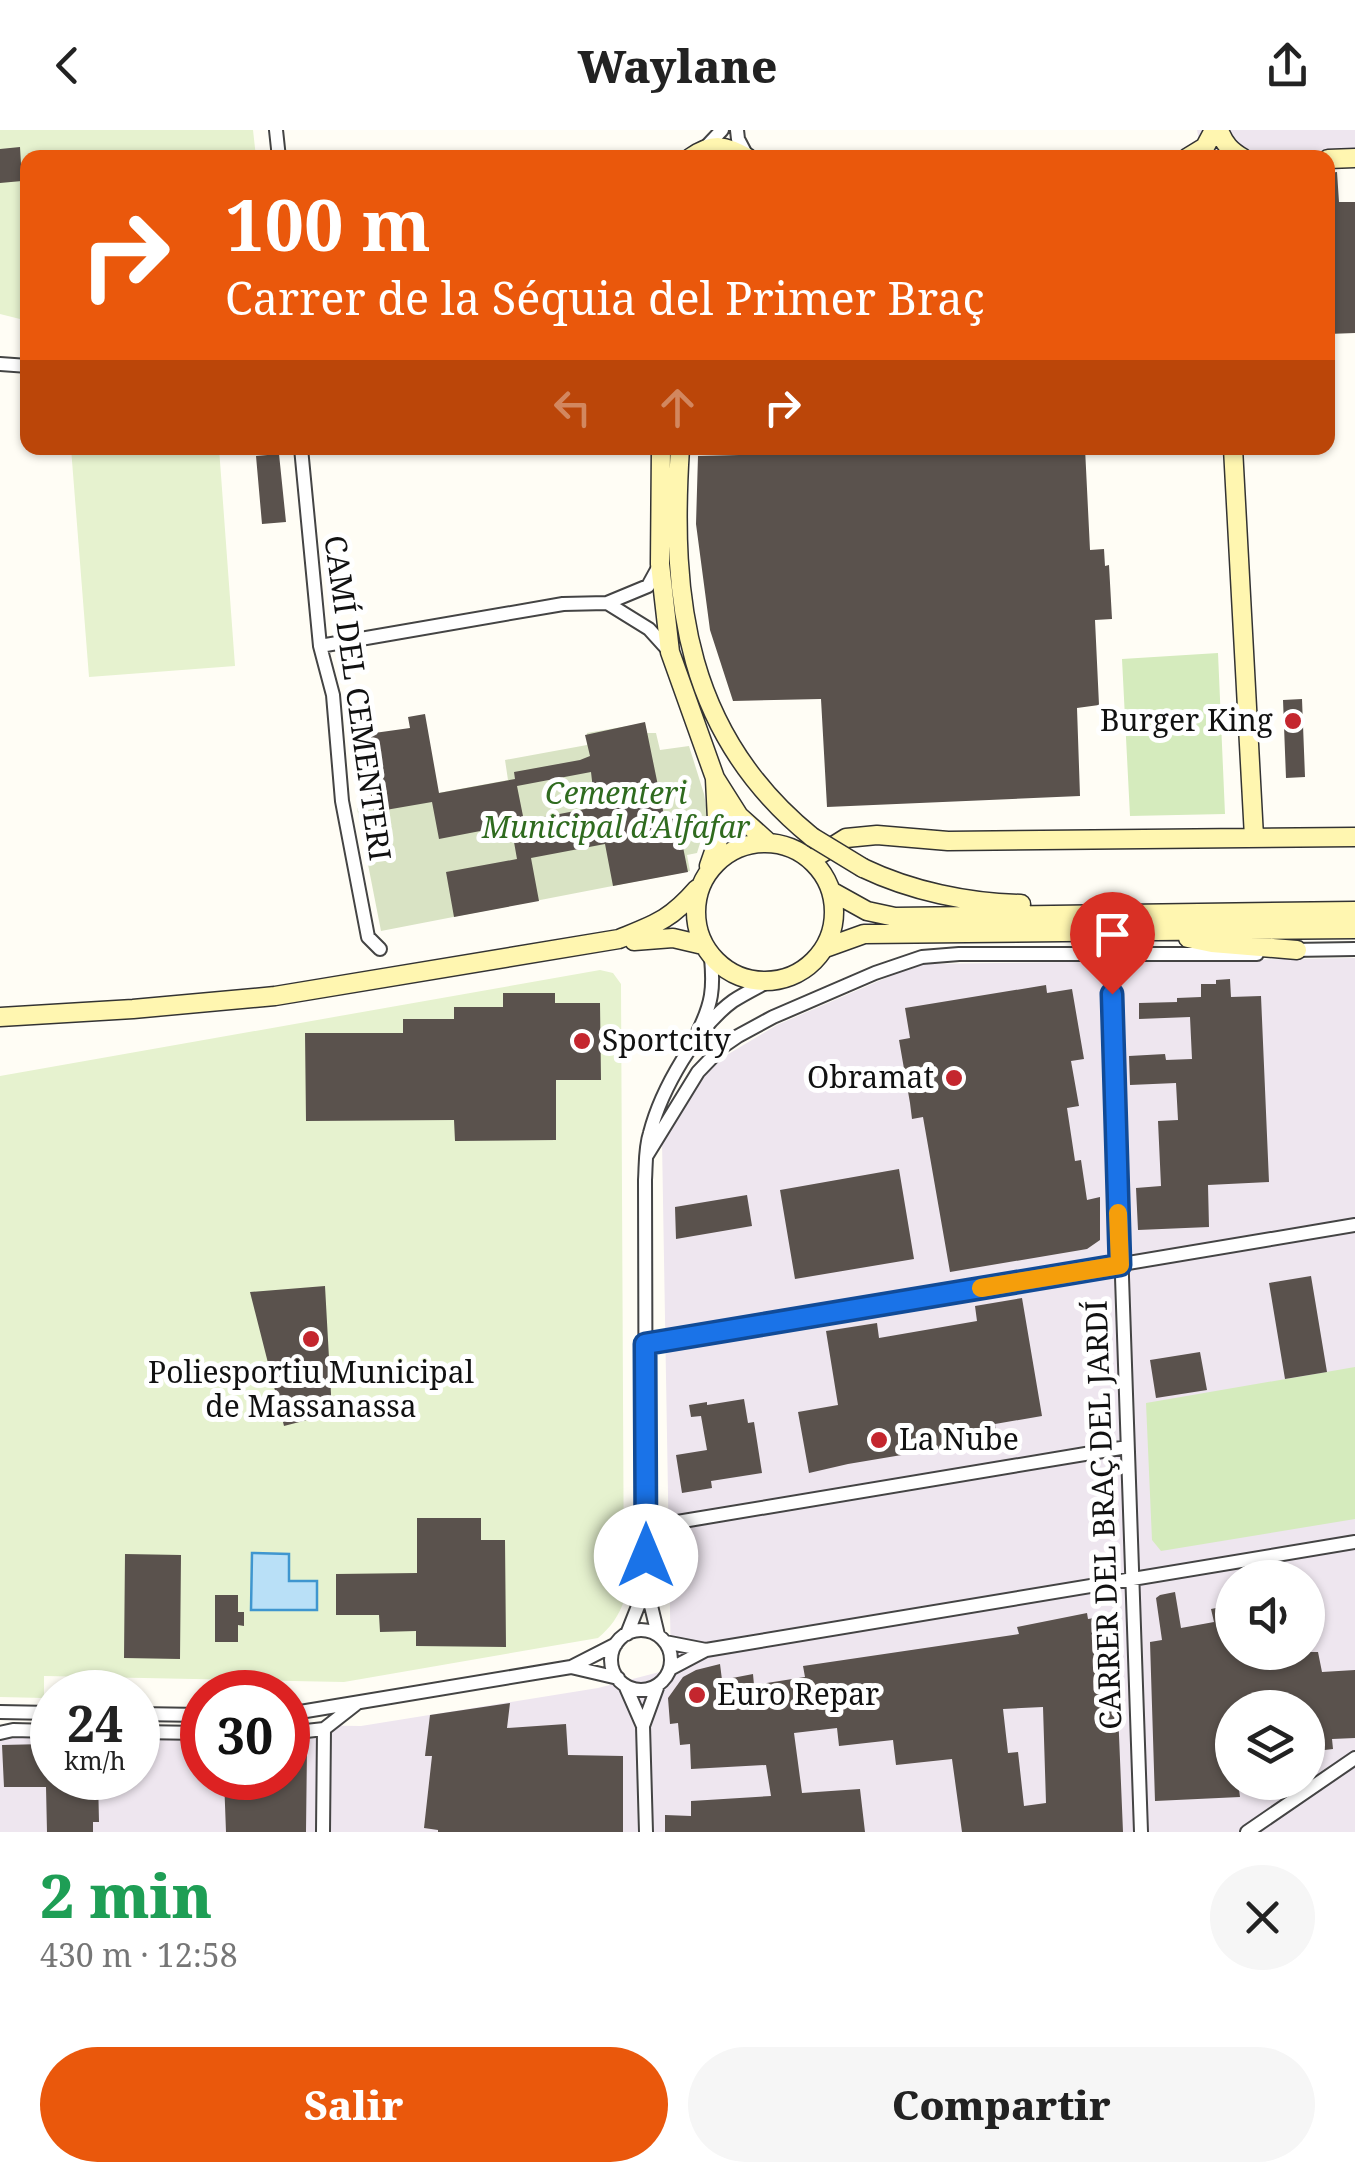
<!DOCTYPE html>
<html lang="es">
<meta charset="utf-8">
<style>
body{margin:0;font-family:"Noto Serif",serif;background:#f6f6f6;color:#222;height:100vh;display:flex;flex-direction:column;font-size:38px;white-space:nowrap}
*{box-sizing:border-box;margin:0}
p{font-size:32px;color:#767676}
.icon{flex:none;width:55px;height:55px;fill:none;stroke:currentColor;stroke-width:2;stroke-linecap:round;stroke-linejoin:round}
.map{position:relative;height:1702px;overflow:hidden}
.panel{display:flex;flex-direction:column;background:#fff;flex:1}
.panel>*{flex:none}
.banner{position:absolute;left:20px;top:20px;width:1315px;height:305px;border-radius:20px;box-shadow:0 2px 8px #0004;background:#ea580c;color:#fff;overflow:hidden}
.buttons{position:absolute;left:1215px;top:1430px;display:grid;gap:20px}
.buttons a{display:grid;place-items:center;width:110px;height:110px;border-radius:50%;background:#fff;box-shadow:0 2px 8px #0004;font-size:50px}
.speed{position:absolute;left:30px;top:1540px;display:flex;gap:20px;font-size:50px;font-weight:700;text-align:center}
.speed>*{display:grid;place-content:center;width:130px;height:130px;border-radius:50%;background:#fff;box-shadow:0 2px 8px #0004;line-height:1}
.speed small{font-size:25px;font-weight:400}
.speed .limit{border:15px solid #d22;background:#fff;color:#111}
.pin{position:absolute;display:grid;place-items:center;width:85px;height:85px;color:#fff;margin:-102px -42px;border-radius:50% 50% 50% 0;rotate:-45deg;box-shadow:0 0 10px #0007}
.pin .icon{rotate:45deg}
.me{position:absolute;width:110px;margin:-55px;rotate:0deg;stroke-linejoin:round;filter:drop-shadow(0 0 8px #0008)}
.turn{display:flex;align-items:center;gap:35px;height:210px;padding:0 40px;font-size:45px}
.turn .icon{width:130px;height:130px;stroke-width:2.5}
.turn b{display:block;font-size:70px;line-height:85px}
.lanes{display:flex;align-items:center;height:95px;padding:0 40px;background:#0003;justify-content:center;gap:50px;direction:ltr}
.lanes .off{opacity:.35}
.round{display:grid;place-items:center;flex:none;width:105px;height:105px;border-radius:52px;background:#f6f6f6}
.headline{display:flex;align-items:center;justify-content:space-between;height:170px;padding:0 40px}
h1{font-size:60px;font-weight:800;line-height:75px;color:#1e9e55}
.primary-button{display:flex;gap:20px;margin-top:auto;padding:20px 40px}
.primary-button a{flex:1;height:115px;border-radius:60px;background:#ea580c;color:#fff;font-size:40px;font-weight:800;line-height:115px;text-align:center}
.primary-button a+a{background:#f6f6f6;color:#222}
header{display:flex;justify-content:space-between;align-items:center;height:130px;padding:0 40px;background:#fff;font-size:45px;font-weight:800}
.map>svg:first-child{display:block}
</style>
<header><svg class="icon" aria-label="back" viewBox="0 0 24 24"><path d="M15 5l-7 7 7 7"/></svg>Waylane<svg class="icon" aria-label="share" viewBox="0 0 24 24"><path d="M12 15V3M7 8l5-5 5 5M5 13v7h14v-7"/></svg></header>
<div class="map">
<svg width="1355" height="1702" viewBox="0 0 1355 1702">
<rect width="100%" height="100%" fill="#fffdf5"/>
<path fill="#eee6ef" fill-rule="evenodd" d="M 1197,0 L 1355,0 L 1355,25 L 1202,27 Z
M 1355,828 L 1355,1702 L 0,1702 L 0,1596 L 52,1596 L 52,1648 L 138,1648 L 138,1595 L 202,1595 L 202,1648 L 288,1648 L 288,1595 L 361,1596 L 598,1558 L 671,1539 L 662,1012 L 705,938 L 777,895 L 918,834 ZM 1232,1448 L 1308,1448 L 1308,1522 L 1232,1522 ZM 1232,1578 L 1308,1578 L 1308,1652 L 1232,1652 Z"/>
<path fill="#d5ebbd" d="M 1218,523 L 1225,684 L 1130,686 L 1122,529 Z
M 1355,1237 L 1355,1389 L 1161,1421 L 1152,1410 L 1146,1273 Z"/>
<path fill="#d9e3c4" d="M 645,593 L 647,603 L 656,603 L 660,620 L 689,616 L 704,664 L 708,687 L 697,723 L 687,725 L 690,741 L 381,801 L 357,678 L 508,650 L 505,630 L 587,615 L 587,603 Z"/>
<path fill="#e6f2cf" d="M 0,0 L 253,0 L 256,27 L 28,28 L 28,191 L 0,184 Z
M 71,318 L 219,318 L 235,536 L 89,547 Z
M 600,840 L 613,843 L 621,854 L 624,1471 C 618,1487 611,1497 598,1508 L 344,1552 L 44,1546 L 44,1568 L 0,1567 L 0,946 Z"/>
<path fill="#b9e0f7" stroke="#3f96cf" stroke-width="2.5" d="M 252,1423 L 289,1424 L 289,1451 L 317,1451 L 317,1480 L 251,1480 Z"/>
<path fill="#5a524d" fill-rule="evenodd" d="M 20,17 L 22,51 L 0,53 L 0,19 Z
M 1337,42 L 1339,72 L 1355,72 L 1355,203 L 1328,204 L 1328,43 Z
M 738,318 L 1085,318 L 1090,420 L 1104,419 L 1105,436 L 1109,435 L 1112,489 L 1095,490 L 1099,575 L 1077,578 L 1080,666 L 827,677 L 821,569 L 733,571 L 710,500 L 696,394 L 698,326 L 739,325 Z
M 279,324 L 286,392 L 262,394 L 256,326 Z
M 1302,569 L 1305,647 L 1286,648 L 1283,570 Z
M 425,584 L 439,663 L 515,649 L 514,642 L 580,630 L 590,626 L 585,605 L 645,592 L 665,690 L 677,687 L 688,742 L 613,756 L 605,714 L 531,728 L 539,771 L 454,787 L 446,742 L 517,729 L 511,695 L 439,709 L 432,672 L 374,682 L 360,605 L 410,598 L 408,587 ZM 591,642 L 595,677 L 524,691 L 517,656 Z
M 1230,849 L 1231,867 L 1261,866 L 1269,1052 L 1208,1055 L 1209,1097 L 1138,1100 L 1136,1058 L 1161,1056 L 1158,991 L 1178,990 L 1176,953 L 1130,955 L 1129,926 L 1165,924 L 1166,930 L 1192,929 L 1190,887 L 1139,889 L 1139,873 L 1177,872 L 1177,868 L 1201,867 L 1201,854 L 1216,854 L 1216,850 Z
M 1046,855 L 1047,863 L 1072,859 L 1084,929 L 1071,931 L 1079,976 L 1067,978 L 1075,1031 L 1081,1030 L 1087,1070 L 1100,1067 L 1100,1110 L 1087,1119 L 950,1142 L 923,987 L 912,989 L 910,973 L 899,910 L 910,908 L 905,878 Z
M 503,863 L 555,863 L 555,873 L 600,873 L 601,950 L 556,950 L 556,1010 L 455,1011 L 454,990 L 306,991 L 305,903 L 403,903 L 403,889 L 454,889 L 454,877 L 503,877 Z
M 899,1039 L 914,1129 L 795,1149 L 780,1060 Z
M 747,1065 L 752,1096 L 676,1109 L 675,1077 Z
M 1311,1146 L 1327,1242 L 1285,1249 L 1269,1153 Z
M 325,1156 L 332,1282 L 326,1289 L 307,1290 L 284,1296 L 250,1162 Z
M 1022,1168 L 1042,1286 L 995,1294 L 997,1309 L 848,1334 L 809,1343 L 798,1282 L 838,1275 L 826,1201 L 877,1193 L 879,1208 L 931,1199 L 977,1191 L 975,1176 Z
M 1200,1222 L 1207,1260 L 1156,1268 L 1150,1230 Z
M 744,1269 L 748,1293 L 754,1292 L 762,1343 L 711,1351 L 712,1358 L 682,1363 L 676,1325 L 707,1320 L 701,1286 L 691,1287 L 689,1275 L 707,1272 L 707,1275 Z
M 417,1388 L 481,1388 L 481,1410 L 505,1410 L 506,1517 L 416,1516 L 416,1501 L 380,1502 L 379,1485 L 336,1485 L 336,1444 L 417,1443 Z
M 125,1424 L 181,1425 L 180,1529 L 124,1528 Z
M 1175,1462 L 1181,1498 L 1214,1492 L 1211,1479 L 1232,1475 L 1232,1522 L 1318,1522 L 1322,1542 L 1355,1540 L 1355,1608 L 1332,1609 L 1333,1619 L 1308,1622 L 1308,1578 L 1232,1578 L 1232,1652 L 1238,1652 L 1240,1667 L 1155,1671 L 1150,1512 L 1162,1510 L 1156,1468 L 1160,1465 Z
M 215,1465 L 238,1465 L 238,1482 L 244,1482 L 244,1496 L 238,1495 L 238,1512 L 215,1512 Z
M 1087,1483 L 1088,1489 L 1114,1485 L 1115,1491 L 1116,1527 L 1099,1530 L 1101,1549 L 1099,1549 L 1103,1582 L 1118,1581 L 1123,1702 L 962,1702 L 952,1629 L 896,1635 L 893,1610 L 839,1616 L 837,1598 L 794,1603 L 802,1663 L 860,1659 L 865,1702 L 665,1702 L 665,1685 L 691,1686 L 691,1671 L 771,1666 L 766,1635 L 691,1639 L 690,1614 L 680,1615 L 678,1593 L 670,1594 L 668,1568 L 683,1547 L 696,1540 L 720,1534 L 722,1550 L 753,1544 L 754,1555 L 805,1547 L 803,1536 L 1019,1504 L 1017,1497 ZM 1043,1577 L 1046,1673 L 1024,1676 L 1018,1622 L 1008,1623 L 1003,1579 Z
M 510,1573 L 507,1598 L 566,1594 L 568,1625 L 623,1626 L 623,1702 L 438,1702 L 438,1700 L 424,1698 L 432,1626 L 425,1626 L 430,1585 Z
M 44,1614 L 45,1632 L 52,1631 L 52,1648 L 98,1648 L 99,1692 L 93,1692 L 93,1702 L 47,1702 L 46,1657 L 4,1657 L 2,1615 Z
M 288,1617 L 307,1617 L 306,1702 L 226,1702 L 224,1648 L 288,1648 Z"/>
<g fill="none" stroke-linecap="round" stroke-linejoin="round">
<g stroke="#444" stroke-width="16">
<path id="street" d="M 276,0 L 279,28
M 737,0 L 738,9 L 748,28
M 705,18 L 722,0
M 0,234 L 28,236
M 301,318 L 320,516 L 333,565 L 342,671 L 368,807 L 380,819
M 607,473 L 649,499 L 668,520
M 320,516 L 563,474 L 607,473 L 648,456 L 659,436
M 1292,820 L 1355,819
M 1111,826 L 1141,1702
M 698,902 C 712,873 714,859 711,828
M 647,1025 L 698,942 L 722,917 L 738,906 L 773,887 L 875,843 L 922,827 L 959,824 L 1257,824
M 645,1214 L 1355,1095
M 647,1397 L 1127,1317
M 647,1459 L 658,1505
M611 1530a30 30 0 1 1 60 0a30 30 0 1 1-60 0Z
M 627,1504 L 646,1456 L 645,1050 C 646,1035 645,1018 650,1003 C 661,960 697,897 733,871 C 744,864 756,858 767,852
M 665,1512 L 706,1520
M 571,1537 L 618,1548
M 670,1539 L 706,1520 L 1355,1412
M 625,1555 L 643,1596
M 0,1582 L 52,1583
M 138,1584 L 202,1585
M 288,1584 L 571,1537 L 616,1514
M 138,1602 L 202,1603
M 0,1603 L 13,1600 L 52,1601
M 288,1603 L 324,1599 L 356,1574
M 323,1702 L 324,1599
M 646,1702 L 643,1596 L 658,1555
M 1247,1702 L 1355,1628"/>
</g>
<g stroke="#333" stroke-width="21">
<path id="secondary" d="M 1219,0 C 1224,14 1231,21 1243,28
M 690,28 C 713,12 725,15 748,28
M 1187,28 L 1205,17 L 1214,0
M 1328,29 L 1355,28
M 661,318 L 660,434 L 670,522 L 715,648 L 739,686 L 769,713
M 680,318 C 670,471 686,605 812,707
M 1233,318 L 1254,707
M696 782a69 69 0 1 1 138 0a69 69 0 1 1-138 0Z
M 811,730 L 846,708 L 877,705 L 948,711 L 1355,707
M 709,736 L 718,710 L 715,649
M 863,738 C 911,761 968,773 1021,774
M 831,761 L 867,781 L 895,787 L 1355,781
M 1188,808 L 1212,813 L 1297,820
M 634,811 L 673,808 L 703,815
M 825,818 L 864,804 L 1355,799
M 0,887 L 133,879 L 275,866 L 619,809 C 656,794 670,790 697,759"/>
</g>
<use href="#street" stroke="#fff" stroke-width="12"/>
<use href="#secondary" stroke="#fff6b0" stroke-width="18"/>
<g stroke="#333" stroke-width="21" stroke-linecap="butt">
<path id="secondary-bridge" d="M 812,707 L 863,738"/>
</g>
<use href="#secondary-bridge" stroke="#fff6b0" stroke-width="18"/>
</g>
<g fill="none" stroke-linecap="round" stroke-linejoin="round">
<g stroke="#114b97" stroke-width="25">
<path id="route" d="M 646,1426 L 645,1214 L 1120,1135 L 1112,864"/>
</g>
<use href="#route" stroke="#1a73e8" stroke-width="18"/>
<path stroke="#f59e0b" stroke-width="18" d="M 981,1158 L 1120,1135 L 1118,1083"/>
</g>
<g fill="#c4262e" stroke="#fff" stroke-width="4">
<circle cx="1293" cy="591" r="10"/>
<circle cx="582" cy="911" r="10"/>
<circle cx="954" cy="948" r="10"/>
<circle cx="311" cy="1209" r="10"/>
<circle cx="879" cy="1310" r="10"/>
<circle cx="697" cy="1565" r="10"/>
</g>
<g text-anchor="middle" stroke-width="10" stroke-linejoin="round" paint-order="stroke">
<g font-size="30" fill="#111" stroke="#fff">
<text transform="translate(357 568) rotate(82)" y="10">CAMÍ DEL CEMENTERI</text>
<text transform="translate(1104 1385) rotate(-92)" y="10">CARRER DEL BRAÇ DEL JARDÍ</text>
</g>
<g font-size="30" fill="#111" stroke="#fff" text-anchor="start">
<text x="1273" y="601" text-anchor="end">Burger King</text>
<text x="602" y="921">Sportcity</text>
<text x="934" y="958" text-anchor="end">Obramat</text>
<text x="311" y="1253" text-anchor="middle">Poliesportiu Municipal<tspan x="311" dy="34">de Massanassa</tspan></text>
<text x="899" y="1320">La Nube</text>
<text x="717" y="1575">Euro Repar</text>
</g>
<g font-size="30" font-style="italic" fill="#2f6b1f" stroke="#fff">
<text x="616" y="674">Cementeri<tspan x="616" dy="34">Municipal d'Alfafar</tspan></text>
</g>
</g>
</svg>
<div class="buttons">
<a><svg class="icon" aria-label="sound" viewBox="0 0 24 24"><path d="M4 9h4l5-4v14l-5-4H4zM17 9q2 3 0 6"/></svg></a>
<a><svg class="icon" aria-label="layers" viewBox="0 0 24 24"><path d="M12 4l9 5-9 5-9-5zM3 14l9 5 9-5"/></svg></a>
</div>
<div class="speed"><div>24<small>km/h</small></div><div class="limit">30</div></div>
<div class="pin" style="left:1112px;top:864px;background:#d93025"><svg class="icon" aria-label="arrive" viewBox="0 0 24 24"><path d="M6 21V4h12l-3 4 3 4H6"/></svg></div>
<svg class="me" style="left:646px;top:1426px" viewBox="-20 -20 40 40"><circle r="19" fill="#fff"/><path d="M0-13L10 11 0 6-10 11z" fill="#1a73e8"/></svg>
<div class="banner">
<div class="turn"><svg class="icon" aria-label="right" viewBox="0 0 24 24"><path d="M7 20v-9h11M14 6l5 5-5 5"/></svg><div><b>100 m</b>Carrer de la Séquia del Primer Braç</div></div>
<div class="lanes"><svg class="icon off" aria-label="left" viewBox="0 0 24 24"><path d="M17 20v-9H6M10 6l-5 5 5 5"/></svg><svg class="icon off" aria-label="ahead" viewBox="0 0 24 24"><path d="M12 20V5M6 11l6-6 6 6"/></svg><svg class="icon" aria-label="right" viewBox="0 0 24 24"><path d="M7 20v-9h11M14 6l5 5-5 5"/></svg></div>
</div>
</div>
<section class="panel">
<div class="headline"><div><h1>2 min</h1><p>430 m · 12:58</p></div><a class="round"><svg class="icon" aria-label="close" viewBox="0 0 24 24"><path d="M6 6l12 12M18 6L6 18"/></svg></a></div>
<div class="primary-button"><a>Salir</a><a>Compartir</a></div>
</section>
